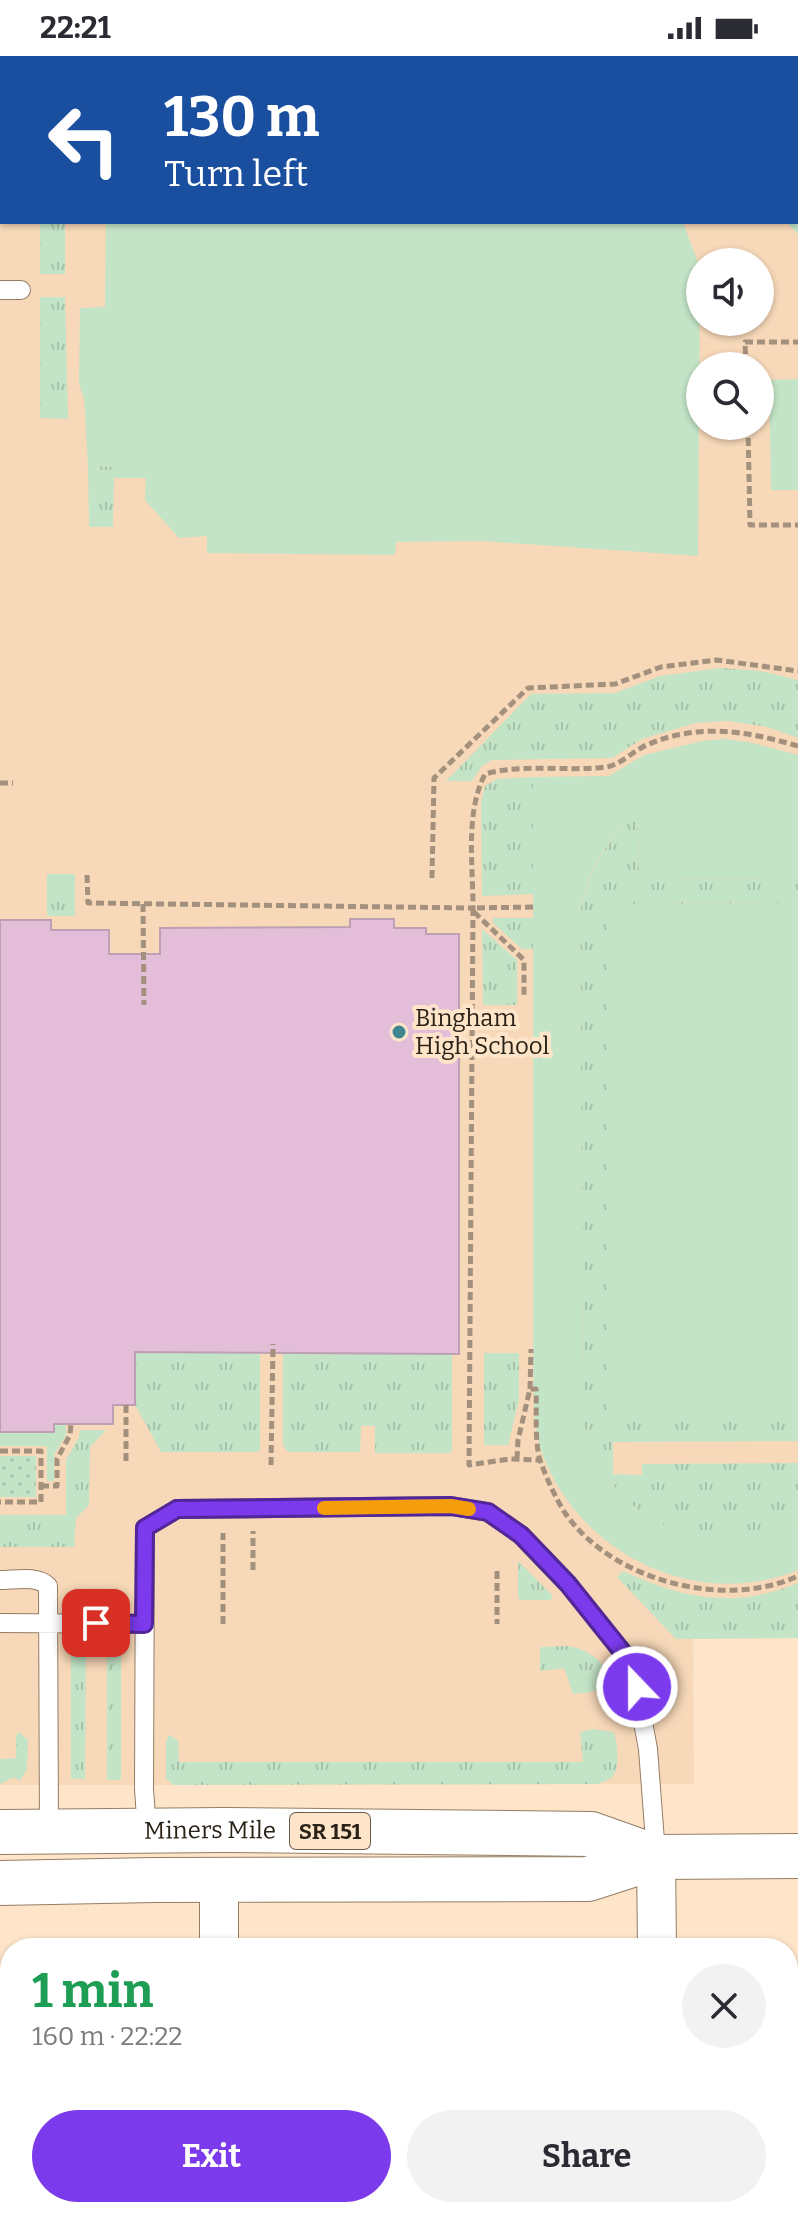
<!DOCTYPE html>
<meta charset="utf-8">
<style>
body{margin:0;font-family:Bitter,serif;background:#f2f2f3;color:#2b2b33;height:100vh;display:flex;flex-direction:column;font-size:30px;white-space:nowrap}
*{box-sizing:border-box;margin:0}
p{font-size:26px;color:#7c7c81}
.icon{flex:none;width:44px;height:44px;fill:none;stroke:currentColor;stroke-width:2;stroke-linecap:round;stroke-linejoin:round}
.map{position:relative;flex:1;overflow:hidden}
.drawer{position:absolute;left:0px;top:1882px;width:798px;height:280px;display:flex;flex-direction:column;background:#fff;border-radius:32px 32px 0 0;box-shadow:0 2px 6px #0004}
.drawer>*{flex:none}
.hud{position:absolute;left:0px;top:0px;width:798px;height:168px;box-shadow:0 2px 6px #0004;background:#1a4fa0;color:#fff;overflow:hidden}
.tools{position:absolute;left:686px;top:192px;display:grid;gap:16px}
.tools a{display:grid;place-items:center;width:88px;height:88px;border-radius:50%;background:#fff;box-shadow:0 2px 6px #0004;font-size:40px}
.pin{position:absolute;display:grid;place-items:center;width:68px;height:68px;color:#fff;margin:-34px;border-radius:16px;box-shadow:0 4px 12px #0006}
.me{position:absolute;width:88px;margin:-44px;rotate:338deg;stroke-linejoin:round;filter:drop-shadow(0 0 6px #0008)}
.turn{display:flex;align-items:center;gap:28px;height:168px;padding:0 32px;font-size:36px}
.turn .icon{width:104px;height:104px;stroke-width:2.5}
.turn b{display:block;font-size:56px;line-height:68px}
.round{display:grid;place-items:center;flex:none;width:84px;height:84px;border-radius:42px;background:#f2f2f3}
.headline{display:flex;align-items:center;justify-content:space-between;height:136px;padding:0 32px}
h1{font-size:48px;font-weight:700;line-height:60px;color:#1e9e55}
.action{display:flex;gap:16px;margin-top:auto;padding:16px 32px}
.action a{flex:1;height:92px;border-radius:48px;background:#7c3aed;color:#fff;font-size:32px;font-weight:700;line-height:92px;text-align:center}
.action a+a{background:#f2f2f3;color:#2b2b33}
.status{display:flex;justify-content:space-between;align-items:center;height:56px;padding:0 40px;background:#fff;direction:ltr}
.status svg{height:22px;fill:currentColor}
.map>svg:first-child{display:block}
</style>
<div class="status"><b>22:21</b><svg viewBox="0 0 49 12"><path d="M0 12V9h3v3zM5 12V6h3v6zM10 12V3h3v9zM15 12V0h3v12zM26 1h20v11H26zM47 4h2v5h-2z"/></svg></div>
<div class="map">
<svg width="798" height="2162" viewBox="0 0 798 2162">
<defs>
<pattern id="grass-tufts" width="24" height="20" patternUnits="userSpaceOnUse" patternTransform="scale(2)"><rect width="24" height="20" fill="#c3e4c6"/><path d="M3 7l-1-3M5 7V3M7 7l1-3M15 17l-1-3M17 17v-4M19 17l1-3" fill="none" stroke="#a8c3a9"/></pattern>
<pattern id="park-dots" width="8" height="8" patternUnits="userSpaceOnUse" patternTransform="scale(2)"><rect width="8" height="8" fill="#c3e4c6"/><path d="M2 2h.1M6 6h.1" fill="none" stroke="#a8c3a9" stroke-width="1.8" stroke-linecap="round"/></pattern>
</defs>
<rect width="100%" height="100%" fill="#fee5ca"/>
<path fill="#f7d8b8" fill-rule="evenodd" d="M 0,0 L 798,0 L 798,1582 L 693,1583 L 694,1728 L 0,1729 ZM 2,2 L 796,2 L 796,166 L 2,166 ZM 700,206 L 760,206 L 760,266 L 700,266 ZM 700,310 L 760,310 L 760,370 L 700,370 Z"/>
<path fill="url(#grass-tufts)" d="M 40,166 L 65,166 L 65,218 L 40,218 Z
M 40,241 L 65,241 L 68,363 L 40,362 Z
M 88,410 L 137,411 L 137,422 L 114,422 L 113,471 L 89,471 Z
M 721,612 L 761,615 L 798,624 L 798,682 L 767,671 L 728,665 L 696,667 L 642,683 L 612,702 L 492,704 L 481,711 L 472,725 L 446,725 L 531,638 L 615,637 L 660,620 Z
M 533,721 L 533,838 L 482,840 L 481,747 L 485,730 L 497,723 Z
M 638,757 L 639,824 L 798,823 L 798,847 L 609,848 L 609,1360 L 798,1360 L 798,1385 L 613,1386 L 613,1418 L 642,1419 L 642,1408 L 798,1407 L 798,1465 C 743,1502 661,1484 618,1435 C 600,1415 590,1390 583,1364 L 580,858 C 586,816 607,784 638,757 Z
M 47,818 L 75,818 L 75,860 L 47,860 Z
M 493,862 L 533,862 L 533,893 L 522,893 L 493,867 Z
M 482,873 L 517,904 L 517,949 L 483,949 Z
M 135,1296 L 260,1296 L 260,1394 L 257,1396 L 161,1396 L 135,1349 Z
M 484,1297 L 519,1297 L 519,1344 L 508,1389 L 484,1389 Z
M 283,1298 L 452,1298 L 452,1395 L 450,1397 L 375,1397 L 375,1370 L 361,1370 L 360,1396 L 288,1396 L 283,1389 Z
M 80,1374 L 106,1374 L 90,1391 L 89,1449 L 76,1462 L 74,1491 L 0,1491 L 0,1459 L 66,1459 L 66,1404 L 79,1381 Z
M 518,1505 L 553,1540 L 551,1544 L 520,1544 L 518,1540 Z
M 623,1515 C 682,1543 736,1553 798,1527 L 798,1582 L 676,1583 L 617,1521 Z
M 71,1587 L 86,1587 L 85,1723 L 71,1723 Z
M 107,1587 L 121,1587 L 121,1724 L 107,1724 Z
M 567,1590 C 586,1592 600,1603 610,1619 C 608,1637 589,1636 573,1638 L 564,1612 L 540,1615 L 540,1591 Z
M 593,1673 L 614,1676 C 617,1686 621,1714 611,1722 C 607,1725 603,1725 599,1728 L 173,1729 L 166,1723 L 166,1686 L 169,1679 L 178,1684 L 179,1706 L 583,1706 L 580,1676 Z
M 19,1676 L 28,1684 L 27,1713 L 20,1725 L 14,1721 L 0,1728 L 0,1703 L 16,1702 L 16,1680 Z"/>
<path fill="url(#park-dots)" d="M 0,1400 L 36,1400 L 36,1441 L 0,1441 Z"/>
<path fill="#c3e4c6" d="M 137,0 L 594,0 L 596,2 L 137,2 Z
M 719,0 L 798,0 L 798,178 L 786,166 L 796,166 L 796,2 Z
M 106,166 L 683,166 L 700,212 L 698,500 L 481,485 L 396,486 L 395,499 L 207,497 L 207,480 L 179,482 L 145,444 L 146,422 L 137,422 L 136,411 L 88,410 L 84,342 L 79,328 L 80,252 L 105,251 Z
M 798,323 L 798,434 L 771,434 L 769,324 Z
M 724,683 L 749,686 L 798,699 L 798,823 L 639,824 L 638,757 C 606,784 585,817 580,858 L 583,1364 C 590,1390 600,1415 618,1435 C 661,1484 743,1502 798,1465 L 798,1514 C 697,1556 579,1498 542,1397 C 531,1365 534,1326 533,1293 L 533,721 L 609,720 L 644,699 L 702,685 Z
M 798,847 L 798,1360 L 609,1361 L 608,848 Z
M 54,1368 L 66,1368 L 66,1379 L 54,1399 L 54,1425 L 47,1425 L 47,1390 L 0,1390 L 0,1376 L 53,1376 Z"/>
<path fill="#e4bed9" stroke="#bea0b5" stroke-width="2" d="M 350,863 L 394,863 L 394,872 L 426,872 L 426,878 L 459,878 L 459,1298 L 135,1296 L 135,1349 L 113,1349 L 113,1368 L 54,1368 L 54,1376 L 0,1376 L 0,864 L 51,864 L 51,874 L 109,874 L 109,898 L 160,898 L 160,872 L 350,871 Z"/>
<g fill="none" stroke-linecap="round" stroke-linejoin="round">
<g stroke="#947d64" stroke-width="20">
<path id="lane" d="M 0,234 L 21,234
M 0,1524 C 15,1524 37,1519 48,1530 L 49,1775
M 0,1567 L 144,1568
M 147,1775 L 144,1733 L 145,1472 L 177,1453 L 451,1450 L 488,1456 L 521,1479 L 568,1528 L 632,1608 L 648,1693 L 656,1798"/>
</g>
<g stroke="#947d64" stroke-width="40">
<path id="street" d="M 656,1801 L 657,1892
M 219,1824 L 219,1892
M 0,2091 L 10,2091
M 657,2162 L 657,2152"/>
</g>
<g stroke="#947d64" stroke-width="46">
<g id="primary">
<path id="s1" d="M 0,1776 L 224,1774 L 591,1778 L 656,1801"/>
<path d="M 0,1827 L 154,1824 L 588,1823 L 656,1801 L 798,1800"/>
</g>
</g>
<path stroke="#a3917d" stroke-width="5" stroke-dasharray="8 4" stroke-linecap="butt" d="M 746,310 L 745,286 L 798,286
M 748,370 L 750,469 L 798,469
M 0,727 L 13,727
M 87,819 L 88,847 L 473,852 C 473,809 465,757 485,718 C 525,707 565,716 606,711 C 621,709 635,693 649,688 C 699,667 747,675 798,690
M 432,822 L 434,722 L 528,632 L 615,628 L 661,611 L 717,604 L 798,615
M 143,848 L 144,949
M 533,851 L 473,852 L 469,1409 L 509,1403 L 539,1404
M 474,856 L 524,904 L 524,941
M 530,1333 L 531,1293
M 126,1349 L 126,1409
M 0,1395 L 41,1395 L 41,1446 L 0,1446
M 517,1403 L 518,1384 L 530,1333 L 536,1333 C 537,1353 534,1389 541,1407 C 547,1423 556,1443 565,1457 C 612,1525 724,1554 798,1520
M 271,1409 L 273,1288
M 41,1430 L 57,1430 L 57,1403 L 70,1379 L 71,1368
M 253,1514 L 253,1475
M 497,1515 L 497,1568
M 223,1568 L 223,1477"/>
<use href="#lane" stroke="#fff" stroke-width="18"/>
<use href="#street" stroke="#fff" stroke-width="38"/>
<use href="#primary" stroke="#fff" stroke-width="44"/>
</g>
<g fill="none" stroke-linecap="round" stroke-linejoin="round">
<g stroke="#51269a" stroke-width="20">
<path id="route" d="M 96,1567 L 144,1568 L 145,1472 L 177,1453 L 451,1450 L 488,1456 L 521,1479 L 568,1528 L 632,1608 L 637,1631"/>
</g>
<use href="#route" stroke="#7c3aed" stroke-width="14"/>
<path stroke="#f59e0b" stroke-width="14" d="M 324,1452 L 451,1450 L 469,1453"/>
</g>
<circle fill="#408691" stroke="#fee5ca" stroke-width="3" cx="399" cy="976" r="8"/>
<g text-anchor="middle" stroke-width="8" stroke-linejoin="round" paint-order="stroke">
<rect fill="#fee5ca" stroke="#6a5c4d" stroke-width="2" x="290" y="1757" width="80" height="36" rx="6"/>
<g font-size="22" font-weight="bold" fill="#2b2217">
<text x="330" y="1783">SR 151</text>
</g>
<g font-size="24" fill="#2b2217" stroke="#fee5ca" text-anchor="start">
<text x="415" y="970">Bingham<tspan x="415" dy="28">High School</tspan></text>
</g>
<g font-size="24" fill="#2b2217" stroke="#fee5ca">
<text dy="8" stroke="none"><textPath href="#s1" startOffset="210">Miners Mile</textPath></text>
</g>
</g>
</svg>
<div class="tools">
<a><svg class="icon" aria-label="sound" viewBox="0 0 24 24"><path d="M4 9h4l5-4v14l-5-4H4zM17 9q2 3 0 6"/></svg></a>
<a><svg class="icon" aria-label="search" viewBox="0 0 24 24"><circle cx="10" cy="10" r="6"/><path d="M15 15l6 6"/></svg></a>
</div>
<div class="pin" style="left:96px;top:1567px;background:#d93025"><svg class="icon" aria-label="arrive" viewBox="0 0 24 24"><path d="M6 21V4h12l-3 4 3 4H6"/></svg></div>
<svg class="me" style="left:637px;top:1631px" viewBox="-20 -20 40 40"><circle r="17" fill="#7c3aed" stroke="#fff" stroke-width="3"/><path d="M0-11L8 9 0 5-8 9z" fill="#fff"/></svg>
<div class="hud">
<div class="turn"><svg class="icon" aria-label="left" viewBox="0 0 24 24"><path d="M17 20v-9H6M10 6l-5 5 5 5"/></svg><div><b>130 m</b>Turn left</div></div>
</div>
<section class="drawer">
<div class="headline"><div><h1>1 min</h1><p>160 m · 22:22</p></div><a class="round"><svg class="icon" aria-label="close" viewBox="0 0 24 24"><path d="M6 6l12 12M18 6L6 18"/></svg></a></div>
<div class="action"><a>Exit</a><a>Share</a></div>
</section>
</div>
